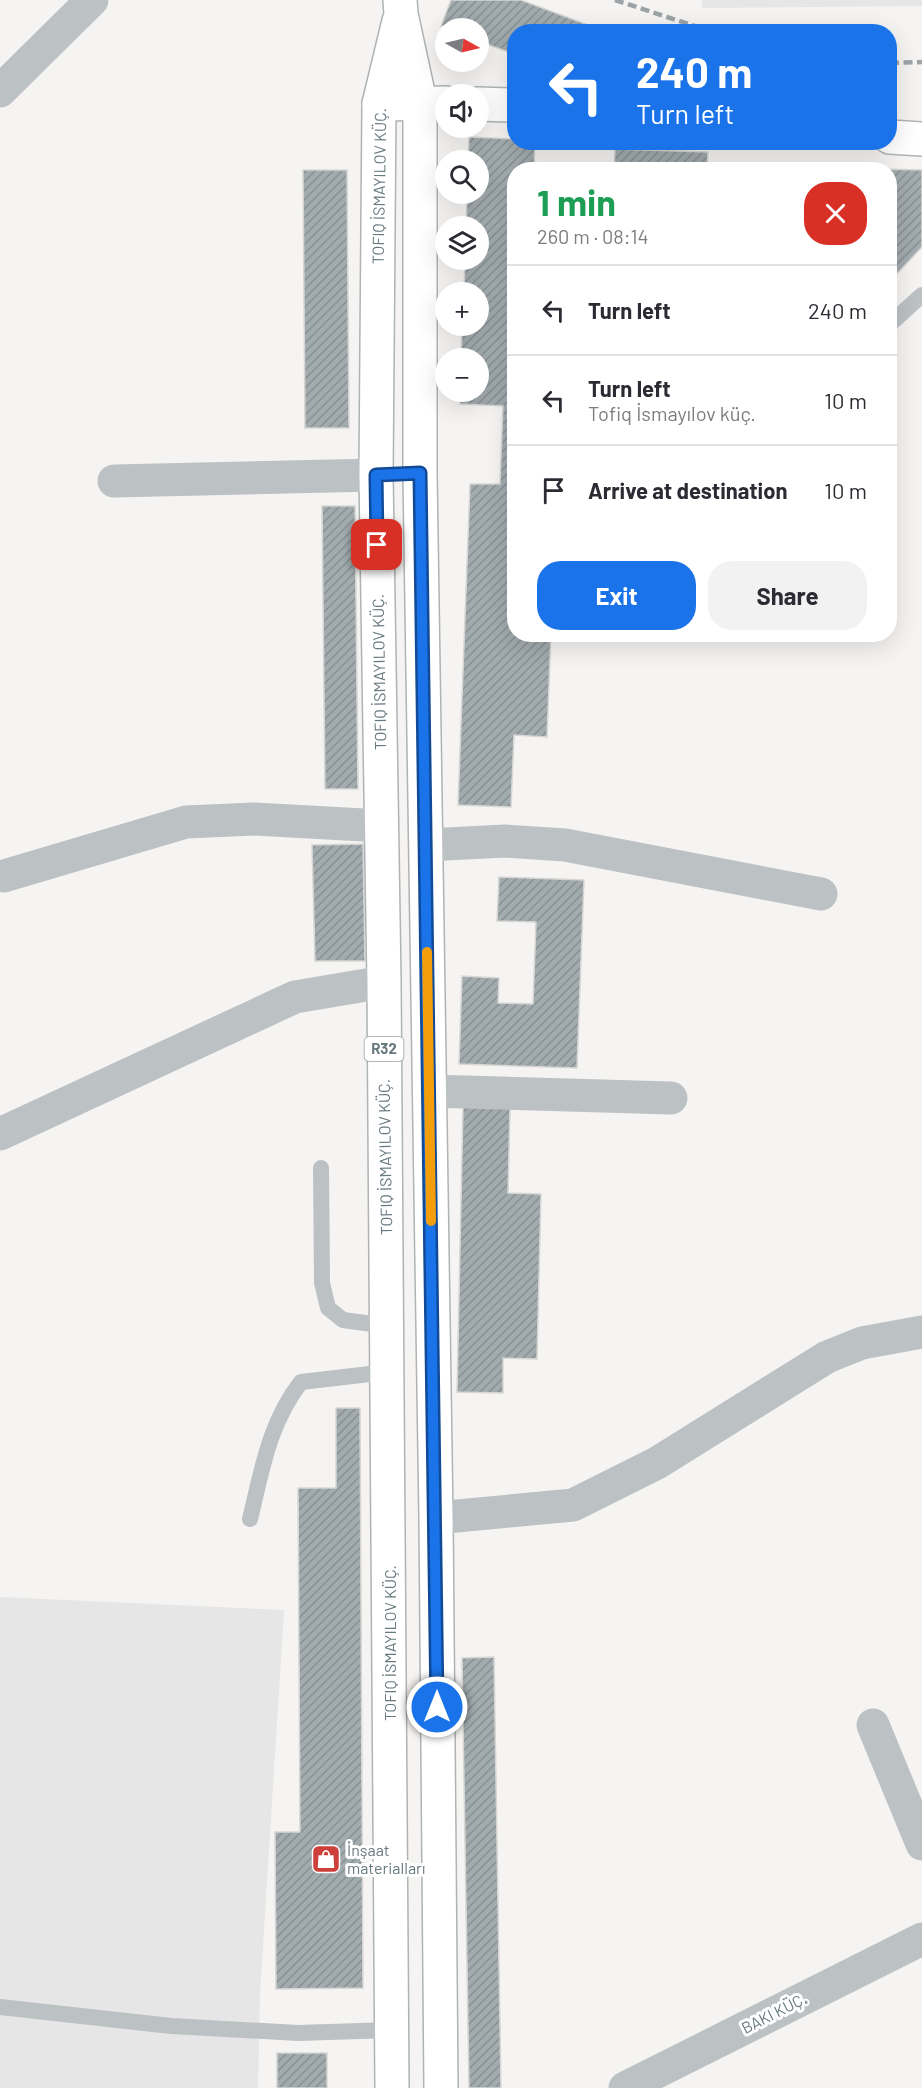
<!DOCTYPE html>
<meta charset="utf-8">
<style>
body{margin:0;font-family:Barlow,sans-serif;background:#f2f2f3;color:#2b2b33;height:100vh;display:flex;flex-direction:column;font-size:22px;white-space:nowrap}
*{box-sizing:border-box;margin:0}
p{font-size:20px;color:#7c7c81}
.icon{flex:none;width:33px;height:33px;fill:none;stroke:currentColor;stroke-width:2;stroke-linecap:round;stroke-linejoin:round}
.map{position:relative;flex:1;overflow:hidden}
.sheet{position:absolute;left:507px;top:162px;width:390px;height:480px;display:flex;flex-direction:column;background:#fff;border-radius:24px;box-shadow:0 6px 24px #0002}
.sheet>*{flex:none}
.banner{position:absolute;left:507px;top:24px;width:390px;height:126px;border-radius:24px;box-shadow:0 6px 24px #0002;background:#1a73e8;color:#fff;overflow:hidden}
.needle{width:39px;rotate:98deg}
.tools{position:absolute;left:435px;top:18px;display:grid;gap:12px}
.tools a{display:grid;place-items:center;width:54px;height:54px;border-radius:50%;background:#fff;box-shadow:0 6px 24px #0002;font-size:30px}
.pin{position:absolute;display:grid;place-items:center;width:51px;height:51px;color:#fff;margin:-26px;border-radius:12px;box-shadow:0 3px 9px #0006}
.me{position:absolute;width:66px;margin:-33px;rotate:0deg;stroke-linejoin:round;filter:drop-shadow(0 0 4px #0008)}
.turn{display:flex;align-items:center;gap:21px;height:126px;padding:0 30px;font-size:27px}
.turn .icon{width:78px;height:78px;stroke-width:2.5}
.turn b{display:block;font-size:42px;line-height:51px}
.round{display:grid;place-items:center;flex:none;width:63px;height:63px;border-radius:24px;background:#f2f2f3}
.summary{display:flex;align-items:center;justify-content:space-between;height:102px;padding:0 30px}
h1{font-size:36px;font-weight:700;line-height:45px;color:#1e9e55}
.action{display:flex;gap:12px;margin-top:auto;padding:12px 30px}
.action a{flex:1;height:69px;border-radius:24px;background:#1a73e8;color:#fff;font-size:24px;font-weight:700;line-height:69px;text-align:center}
.action a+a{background:#f2f2f3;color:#2b2b33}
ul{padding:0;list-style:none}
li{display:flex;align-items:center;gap:18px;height:90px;padding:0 30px;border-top:2px solid #e1e1e2}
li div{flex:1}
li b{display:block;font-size:22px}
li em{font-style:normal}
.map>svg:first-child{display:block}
</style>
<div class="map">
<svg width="922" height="2088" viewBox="0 0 922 2088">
<defs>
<pattern id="building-hatch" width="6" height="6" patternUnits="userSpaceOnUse" patternTransform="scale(1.5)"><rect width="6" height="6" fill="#a2abae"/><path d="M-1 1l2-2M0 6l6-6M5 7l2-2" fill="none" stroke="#889093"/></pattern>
</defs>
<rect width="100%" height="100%" fill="#f5f4f2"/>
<path fill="#e5e6e5" d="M 702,0 L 922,0 L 922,6 L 702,8 Z
M 0,1597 L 284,1610 L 260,1993 L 258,2088 L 0,2088 Z"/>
<path fill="url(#building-hatch)" stroke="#d6d6d4" stroke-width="1.5" d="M 451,0 L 521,0 L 596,28 L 594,32 L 514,32 L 514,54 L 478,41 L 478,28 L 441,26 Z
M 469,137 L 514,139 L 514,142 L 535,142 L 534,170 L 514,170 L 514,634 L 551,634 L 547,737 L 514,735 L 511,807 L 458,805 L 470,484 L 500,484 L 503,406 L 460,404 L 460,392 L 478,392 L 478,358 L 461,358 L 462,326 L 478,326 L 478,292 L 464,292 L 465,260 L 478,260 L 478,226 L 466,226 L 467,194 L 478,194 L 478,160 L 468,160 Z
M 615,149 L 708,152 L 707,170 L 614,170 Z
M 795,167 L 922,170 L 922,247 L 890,281 L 890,170 L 795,170 Z
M 303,170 L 347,170 L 349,428 L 305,428 Z
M 322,506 L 355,506 L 358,789 L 325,789 Z
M 363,844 L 365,961 L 315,961 L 312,845 Z
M 499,877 L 584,880 L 577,1068 L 459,1064 L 462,976 L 499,978 L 498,1003 L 533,1004 L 536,922 L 497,921 Z
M 463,1107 L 510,1108 L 508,1193 L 541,1194 L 537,1359 L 503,1358 L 503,1393 L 457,1392 Z
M 336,1408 L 360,1408 L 363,1988 L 276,1989 L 275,1832 L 300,1832 L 298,1488 L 336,1488 Z
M 494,1657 L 501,2088 L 469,2088 L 462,1658 Z
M 277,2053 L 327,2053 L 327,2088 L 277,2088 Z"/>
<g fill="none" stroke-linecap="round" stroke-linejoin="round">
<g stroke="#afb5b7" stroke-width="36">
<path id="secondary" d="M 379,104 L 446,103
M 478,104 L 514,105
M 890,137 L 922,139"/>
</g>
<g stroke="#aeb3b5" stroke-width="36">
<path id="primary" d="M 400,0 L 401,14 L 420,102 L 420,473 L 436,1518 L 441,2088
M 392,2088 L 384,982 L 376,475 L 379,104 L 399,21"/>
</g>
<path stroke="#bcc1c3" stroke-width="16" d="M 890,324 L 922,295
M 321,1168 L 322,1283 L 328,1308 L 343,1320 L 387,1326
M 250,1519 C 262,1470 269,1423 301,1382 L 387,1372
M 0,2007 L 171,2026 L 298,2033 L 391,2030"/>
<path stroke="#bcc1c3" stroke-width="33" d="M 0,91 L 92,0
M 114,481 L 376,475
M 426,845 L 505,841 L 565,845 L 821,894
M 4,876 L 186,822 L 254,819 L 382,826
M 429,1091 L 671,1098
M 0,1134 L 295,997 L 384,982
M 436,1518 L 573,1505 L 657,1463 L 827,1357 L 862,1343 L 922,1332
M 873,1725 L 922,1844
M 625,2088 L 922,1939"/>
<use href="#secondary" stroke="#fff" stroke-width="33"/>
<use href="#primary" stroke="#fff" stroke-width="33"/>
<path stroke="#9ca4a7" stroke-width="4.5" stroke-dasharray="9 4.5" stroke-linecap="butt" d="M 615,0 L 713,32
M 890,63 L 922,62"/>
</g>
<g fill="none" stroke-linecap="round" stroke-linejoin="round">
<g stroke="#114b97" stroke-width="15">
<path id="route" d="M 377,545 L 376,475 L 420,473 L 437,1707"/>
</g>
<use href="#route" stroke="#1a73e8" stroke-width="10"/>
<path stroke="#f59e0b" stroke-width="10" d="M 427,952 L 431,1221"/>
</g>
<defs>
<g id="shop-square" transform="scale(1.5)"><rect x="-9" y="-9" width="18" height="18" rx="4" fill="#cd3f39" stroke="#fff"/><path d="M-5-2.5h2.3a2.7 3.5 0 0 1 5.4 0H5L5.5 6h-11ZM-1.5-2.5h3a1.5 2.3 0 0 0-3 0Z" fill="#fff"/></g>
</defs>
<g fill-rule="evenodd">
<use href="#shop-square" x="326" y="1859"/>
</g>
<g text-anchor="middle" stroke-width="6" stroke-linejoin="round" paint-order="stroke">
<rect fill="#fff" stroke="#95a1a5" stroke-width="1.5" x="364.5" y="1037" width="39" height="24" rx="4.5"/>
<g font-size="15" font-weight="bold" fill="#67797f">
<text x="384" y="1054">R32</text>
</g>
<g font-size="16" fill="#67797f" stroke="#fff">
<text transform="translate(379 186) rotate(-89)" y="6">TOFIQ İSMAYILOV KÜÇ.</text>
<text transform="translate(379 672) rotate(-91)" y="6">TOFIQ İSMAYILOV KÜÇ.</text>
<text transform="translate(385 1157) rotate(-91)" y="6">TOFIQ İSMAYILOV KÜÇ.</text>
<text transform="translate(390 1643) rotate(-90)" y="6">TOFIQ İSMAYILOV KÜÇ.</text>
<text transform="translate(774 2013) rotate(-27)" y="6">BAKI KÜÇ.</text>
</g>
<g font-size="16" fill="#67797f" stroke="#fff" text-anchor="start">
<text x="347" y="1856">İnşaat<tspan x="347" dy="18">materialları</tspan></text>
</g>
</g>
</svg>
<div class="tools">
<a><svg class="needle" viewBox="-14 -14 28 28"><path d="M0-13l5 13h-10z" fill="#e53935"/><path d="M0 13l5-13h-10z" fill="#7c7c81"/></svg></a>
<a><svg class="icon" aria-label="sound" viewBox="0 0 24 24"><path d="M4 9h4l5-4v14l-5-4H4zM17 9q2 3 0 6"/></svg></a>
<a><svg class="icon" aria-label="search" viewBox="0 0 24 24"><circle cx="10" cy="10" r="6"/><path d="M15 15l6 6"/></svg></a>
<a><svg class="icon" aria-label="layers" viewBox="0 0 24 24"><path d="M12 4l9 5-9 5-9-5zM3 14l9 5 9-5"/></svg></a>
<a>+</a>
<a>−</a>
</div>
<div class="pin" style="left:377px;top:545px;background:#d93025"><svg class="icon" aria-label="arrive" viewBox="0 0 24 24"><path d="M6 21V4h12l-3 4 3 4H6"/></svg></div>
<svg class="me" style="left:437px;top:1707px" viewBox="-20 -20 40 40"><circle r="17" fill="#1a73e8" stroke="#fff" stroke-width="3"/><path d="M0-11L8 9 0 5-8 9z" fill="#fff"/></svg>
<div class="banner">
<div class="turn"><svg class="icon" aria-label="left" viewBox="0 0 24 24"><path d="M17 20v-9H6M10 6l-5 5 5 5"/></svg><div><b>240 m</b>Turn left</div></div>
</div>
<section class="sheet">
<div class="summary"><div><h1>1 min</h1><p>260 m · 08:14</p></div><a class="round" style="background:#d93025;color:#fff"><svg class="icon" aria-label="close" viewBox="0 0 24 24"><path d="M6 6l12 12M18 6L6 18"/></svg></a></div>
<ul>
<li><svg class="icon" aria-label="left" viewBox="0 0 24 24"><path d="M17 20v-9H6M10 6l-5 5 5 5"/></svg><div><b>Turn left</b></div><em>240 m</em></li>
<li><svg class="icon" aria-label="left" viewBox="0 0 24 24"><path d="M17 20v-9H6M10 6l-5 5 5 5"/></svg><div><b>Turn left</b><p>Tofiq İsmayılov küç.</p></div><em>10 m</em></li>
<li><svg class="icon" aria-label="arrive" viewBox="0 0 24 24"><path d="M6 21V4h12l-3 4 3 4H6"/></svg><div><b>Arrive at destination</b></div><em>10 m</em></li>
</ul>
<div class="action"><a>Exit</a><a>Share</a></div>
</section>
</div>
